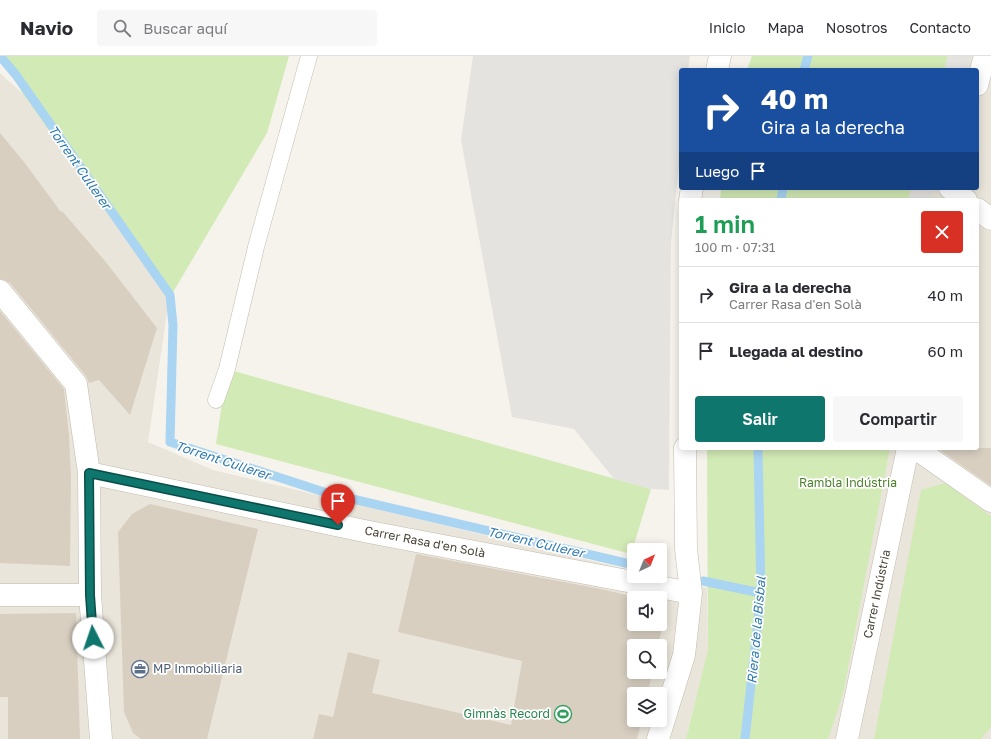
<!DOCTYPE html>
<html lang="es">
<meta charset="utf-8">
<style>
body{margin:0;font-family:"Golos Text",sans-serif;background:#f7f7f7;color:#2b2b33;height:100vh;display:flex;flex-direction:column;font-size:15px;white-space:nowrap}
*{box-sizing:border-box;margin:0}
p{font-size:13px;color:#7c7c81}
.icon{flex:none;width:22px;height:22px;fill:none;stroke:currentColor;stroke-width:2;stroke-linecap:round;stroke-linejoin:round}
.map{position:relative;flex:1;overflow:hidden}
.panel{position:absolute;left:679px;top:142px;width:300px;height:252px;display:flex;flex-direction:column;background:#fff;border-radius:4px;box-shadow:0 2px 10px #0003}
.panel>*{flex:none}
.hud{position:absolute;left:679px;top:12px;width:300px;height:122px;border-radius:4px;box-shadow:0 2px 10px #0003;background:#1a4fa0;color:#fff;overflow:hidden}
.needle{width:26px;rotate:43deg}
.tools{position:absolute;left:627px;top:487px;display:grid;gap:8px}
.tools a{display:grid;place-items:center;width:40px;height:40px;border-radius:4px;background:#fff;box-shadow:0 2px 10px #0003;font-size:20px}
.pin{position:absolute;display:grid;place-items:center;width:34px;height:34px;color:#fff;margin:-41px -17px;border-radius:50% 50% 50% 0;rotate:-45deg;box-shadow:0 0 4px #0007}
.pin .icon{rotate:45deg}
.me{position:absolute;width:44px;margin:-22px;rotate:356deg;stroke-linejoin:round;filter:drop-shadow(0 0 3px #0008)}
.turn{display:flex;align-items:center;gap:14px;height:84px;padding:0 16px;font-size:18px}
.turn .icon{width:52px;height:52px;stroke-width:2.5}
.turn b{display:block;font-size:28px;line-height:34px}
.then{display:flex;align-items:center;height:38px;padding:0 16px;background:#0003;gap:8px;font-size:15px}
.round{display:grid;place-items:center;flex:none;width:42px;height:42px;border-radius:4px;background:#f7f7f7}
.overview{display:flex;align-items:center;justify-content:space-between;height:68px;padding:0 16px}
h1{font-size:24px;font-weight:600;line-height:30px;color:#1e9e55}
.cta{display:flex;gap:8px;margin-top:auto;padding:8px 16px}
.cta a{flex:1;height:46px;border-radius:4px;background:#0f766e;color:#fff;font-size:16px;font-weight:600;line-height:46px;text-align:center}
.cta a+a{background:#f7f7f7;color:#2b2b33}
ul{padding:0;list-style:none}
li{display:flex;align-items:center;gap:12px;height:56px;padding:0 16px;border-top:1px solid #e1e1e2}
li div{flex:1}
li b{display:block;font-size:15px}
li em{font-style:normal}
header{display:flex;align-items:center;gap:24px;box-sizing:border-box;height:56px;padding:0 20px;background:#fff;border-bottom:1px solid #e1e1e2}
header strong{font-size:19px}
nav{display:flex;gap:22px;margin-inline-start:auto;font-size:14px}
.search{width:280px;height:36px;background:#f7f7f7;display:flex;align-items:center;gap:10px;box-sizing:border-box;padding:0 14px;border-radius:4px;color:#7c7c81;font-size:15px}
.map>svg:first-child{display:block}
</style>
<header>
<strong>Navio</strong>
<div class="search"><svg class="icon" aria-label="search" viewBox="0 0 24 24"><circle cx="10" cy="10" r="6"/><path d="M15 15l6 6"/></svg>Buscar aquí</div>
<nav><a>Inicio</a><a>Mapa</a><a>Nosotros</a><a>Contacto</a></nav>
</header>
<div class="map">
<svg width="991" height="683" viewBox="0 0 991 683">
<rect width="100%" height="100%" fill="#f6f3ec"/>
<path fill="#eae5da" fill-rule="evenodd" d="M 863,0 L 991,0 L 991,683 L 786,683 L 817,392 L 977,392 L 977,144 L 846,144 L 848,132 L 977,132 L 977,14 L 862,14 Z
M 0,17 L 23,38 L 169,243 L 148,386 L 213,414 L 634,515 L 634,520 L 657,520 L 707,532 L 708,593 L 686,683 L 0,683 ZM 634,542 L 660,542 L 660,568 L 634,568 ZM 634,590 L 660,590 L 660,616 L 634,616 ZM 634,638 L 660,638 L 660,664 L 634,664 Z"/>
<path fill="#d2eab5" d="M 1,0 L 289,0 L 267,77 L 169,243 L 23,38 Z
M 752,0 L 948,0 L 944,14 L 747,14 Z
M 721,132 L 912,132 L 909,144 L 720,144 Z
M 227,313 L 651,433 L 631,498 L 216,388 Z
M 707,392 L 890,392 L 843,638 L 828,683 L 686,683 L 708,593 Z
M 945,427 L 991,460 L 991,671 L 981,683 L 874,683 L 921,434 Z"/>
<path fill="#e5e3e0" d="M 473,0 L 690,0 L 688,14 L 681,14 L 681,89 L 671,187 L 669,434 L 651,433 L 614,423 L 574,373 L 512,361 L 461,84 Z
M 948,0 L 971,0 L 967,14 L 944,14 Z
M 911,132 L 934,132 L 931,144 L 908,144 Z"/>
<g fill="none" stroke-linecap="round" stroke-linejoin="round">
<path stroke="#a9d4f2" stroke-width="9" d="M 0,0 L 16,19 L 170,239 L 173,269 L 170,386 L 327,437 L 634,509
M 804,14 L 808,0
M 781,144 L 783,132
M 703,525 L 761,537
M 745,683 L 761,537 L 758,392"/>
</g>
<path fill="#d8cfc1" d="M 0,77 L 24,106 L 61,156 L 62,155 L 105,205 L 157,272 L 130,359 L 99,324 L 89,327 L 86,320 L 10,227 L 5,224 L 0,223 Z
M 0,255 L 64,333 L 69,379 L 71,421 L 70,510 L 0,507 Z
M 937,392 L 991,392 L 991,430 Z
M 150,448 L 258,473 L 207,683 L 141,683 L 133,677 L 124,656 L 118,476 L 132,458 Z
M 416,498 L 601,533 L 640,542 L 634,542 L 634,568 L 660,568 L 660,565 L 662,571 L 658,590 L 634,590 L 634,616 L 652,616 L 648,638 L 634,638 L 634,664 L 642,664 L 637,683 L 313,683 L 319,658 L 333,661 L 348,596 L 380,604 L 372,637 L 511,669 L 522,605 L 398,576 Z
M 76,557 L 80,683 L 8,683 L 8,641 L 0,641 L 0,558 Z"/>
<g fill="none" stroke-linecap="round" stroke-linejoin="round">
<g stroke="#c2bbae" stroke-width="17">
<path id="service" d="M 216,344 L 227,313 L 256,191 L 309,0"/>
</g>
<g stroke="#c2bbae" stroke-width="23">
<path id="minor" d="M 717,14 L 720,0
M 977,29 L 985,0
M 950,132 L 966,144
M 690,144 L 692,132
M 977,153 L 991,163
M 0,235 L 76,328 L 89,417 L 90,539 L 101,683
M 915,392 L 991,445
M 89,417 L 369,476 L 691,537
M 0,539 L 90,539
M 658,683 L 684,599 L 691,537 L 686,493 L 685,392
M 847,683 L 908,392"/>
</g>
<use href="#service" stroke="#fff" stroke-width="16"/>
<use href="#minor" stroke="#fff" stroke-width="22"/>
</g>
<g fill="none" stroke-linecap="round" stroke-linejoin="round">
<g stroke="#0a4d48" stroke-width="10">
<path id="route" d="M 93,582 L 90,539 L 89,417 L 338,469"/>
</g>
<use href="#route" stroke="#0f766e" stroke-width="7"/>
</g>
<defs>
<g id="office-ring" transform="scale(0.9)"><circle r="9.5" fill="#fff" stroke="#5c6f8a" stroke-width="1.5"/><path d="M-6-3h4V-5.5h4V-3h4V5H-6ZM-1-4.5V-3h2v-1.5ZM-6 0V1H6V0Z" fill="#5c6f8a"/></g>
<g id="stadium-ring" transform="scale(0.9)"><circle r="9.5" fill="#fff" stroke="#2e9e5b" stroke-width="1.5"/><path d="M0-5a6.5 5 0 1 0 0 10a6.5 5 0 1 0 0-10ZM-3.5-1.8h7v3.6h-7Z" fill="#2e9e5b"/></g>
</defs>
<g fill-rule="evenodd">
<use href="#office-ring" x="140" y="613"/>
<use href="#stadium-ring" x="563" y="658"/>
</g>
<g text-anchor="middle" stroke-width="3.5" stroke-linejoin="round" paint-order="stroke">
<g font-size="12" fill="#4a7f2a" stroke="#fff">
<text x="848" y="431">Rambla Indústria</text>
</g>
<g font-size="12" fill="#4b4439" stroke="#fff">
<text transform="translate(425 486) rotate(11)" y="4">Carrer Rasa d'en Solà</text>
<text transform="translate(877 538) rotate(-78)" y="4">Carrer Indústria</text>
</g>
<g font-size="12" fill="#4e5e75" stroke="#fff" text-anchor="start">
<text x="153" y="617">MP Inmobiliaria</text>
</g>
<g font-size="12" fill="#27864d" stroke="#fff" text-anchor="end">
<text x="550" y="662">Gimnàs Record</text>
</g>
<g font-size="13" font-style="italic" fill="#2e7ab2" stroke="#fff">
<text transform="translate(80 111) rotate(55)" y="5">Torrent Cullerer</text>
<text transform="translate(223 404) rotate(18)" y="5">Torrent Cullerer</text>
<text transform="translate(536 486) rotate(13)" y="5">Torrent Cullerer</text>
<text transform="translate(756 574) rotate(-85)" y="5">Riera de la Bisbal</text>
</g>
</g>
</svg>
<div class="tools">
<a><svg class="needle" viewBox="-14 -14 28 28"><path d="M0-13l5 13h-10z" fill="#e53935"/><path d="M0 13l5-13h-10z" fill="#7c7c81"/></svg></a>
<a><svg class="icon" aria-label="sound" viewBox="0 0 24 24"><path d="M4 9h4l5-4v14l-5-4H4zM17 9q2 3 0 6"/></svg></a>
<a><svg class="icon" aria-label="search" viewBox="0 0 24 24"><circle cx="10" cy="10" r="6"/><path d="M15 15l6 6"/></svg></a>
<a><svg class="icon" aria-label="layers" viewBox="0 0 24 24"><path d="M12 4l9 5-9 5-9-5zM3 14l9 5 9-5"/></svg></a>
</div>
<div class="pin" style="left:338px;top:469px;background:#d93025"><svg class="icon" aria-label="arrive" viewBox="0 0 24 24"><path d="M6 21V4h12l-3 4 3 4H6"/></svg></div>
<svg class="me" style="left:93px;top:582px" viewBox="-20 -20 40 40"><circle r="19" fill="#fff"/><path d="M0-13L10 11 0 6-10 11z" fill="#0f766e"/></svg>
<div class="hud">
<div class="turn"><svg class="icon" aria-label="right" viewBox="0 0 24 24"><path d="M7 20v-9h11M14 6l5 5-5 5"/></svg><div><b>40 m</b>Gira a la derecha</div></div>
<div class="then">Luego<svg class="icon" aria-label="arrive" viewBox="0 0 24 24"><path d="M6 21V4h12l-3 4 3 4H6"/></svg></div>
</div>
<section class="panel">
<div class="overview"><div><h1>1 min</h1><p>100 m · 07:31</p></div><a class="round" style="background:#d93025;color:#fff"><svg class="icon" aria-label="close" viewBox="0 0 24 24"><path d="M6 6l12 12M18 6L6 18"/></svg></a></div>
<ul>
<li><svg class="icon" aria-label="right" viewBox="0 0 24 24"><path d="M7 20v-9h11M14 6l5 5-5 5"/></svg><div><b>Gira a la derecha</b><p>Carrer Rasa d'en Solà</p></div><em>40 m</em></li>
<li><svg class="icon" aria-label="arrive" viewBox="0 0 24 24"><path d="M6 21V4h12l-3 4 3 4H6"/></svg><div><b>Llegada al destino</b></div><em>60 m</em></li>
</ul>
<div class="cta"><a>Salir</a><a>Compartir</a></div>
</section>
</div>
